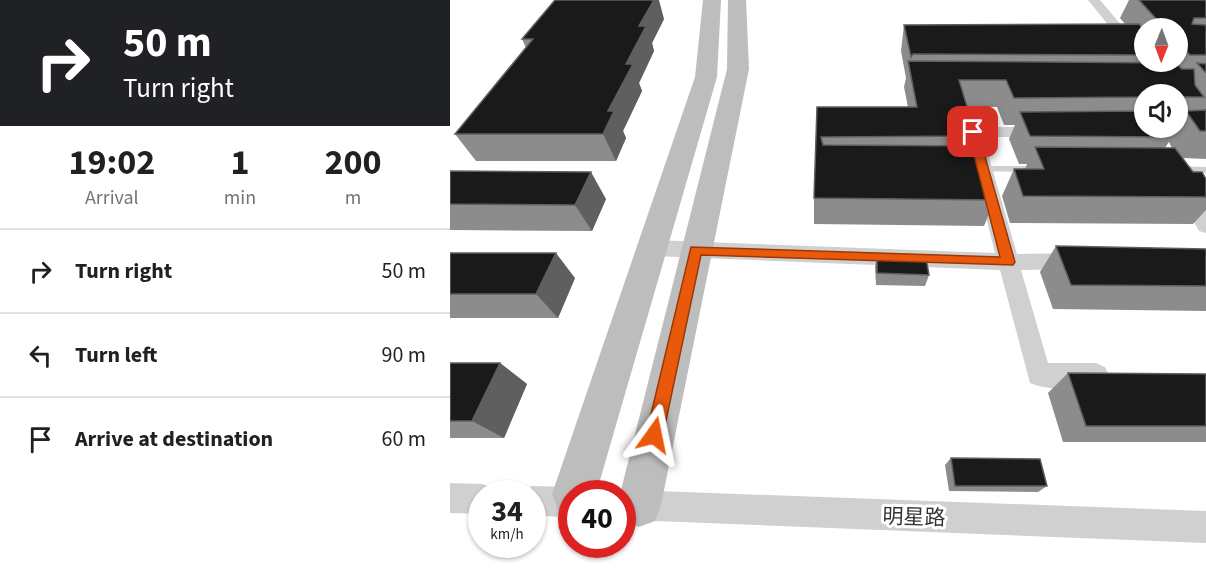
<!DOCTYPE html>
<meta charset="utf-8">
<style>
body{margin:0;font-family:"Source Sans 3","Noto Sans SC",sans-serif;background:#f6f6f6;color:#202124;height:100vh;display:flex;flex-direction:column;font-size:22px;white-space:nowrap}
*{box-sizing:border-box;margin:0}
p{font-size:20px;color:#757577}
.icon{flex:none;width:33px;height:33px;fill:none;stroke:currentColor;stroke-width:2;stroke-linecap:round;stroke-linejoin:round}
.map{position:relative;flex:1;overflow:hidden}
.drawer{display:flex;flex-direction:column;background:#fff;width:450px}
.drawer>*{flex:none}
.guide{background:#202124;color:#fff;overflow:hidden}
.needle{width:39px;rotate:181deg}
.tools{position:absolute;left:684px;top:18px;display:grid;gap:12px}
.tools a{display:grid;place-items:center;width:54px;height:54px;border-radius:50%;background:#fff;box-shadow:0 2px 4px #0004;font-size:30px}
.speed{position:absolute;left:18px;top:480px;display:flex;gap:12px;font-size:30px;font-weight:700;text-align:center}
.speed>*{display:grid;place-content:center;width:78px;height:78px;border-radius:50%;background:#fff;box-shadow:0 2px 4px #0004;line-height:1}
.speed small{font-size:15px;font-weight:400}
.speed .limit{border:9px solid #d22;background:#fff;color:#111}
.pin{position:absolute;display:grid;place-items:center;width:51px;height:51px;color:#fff;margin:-26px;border-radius:12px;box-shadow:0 3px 9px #0006}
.me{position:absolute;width:66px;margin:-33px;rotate:12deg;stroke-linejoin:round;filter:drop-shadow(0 0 4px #0008)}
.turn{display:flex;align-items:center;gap:21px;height:126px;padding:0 24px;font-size:27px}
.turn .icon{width:78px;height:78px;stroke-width:2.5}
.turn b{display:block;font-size:42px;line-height:51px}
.eta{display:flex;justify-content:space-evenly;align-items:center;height:102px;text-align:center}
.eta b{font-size:36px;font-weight:700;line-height:42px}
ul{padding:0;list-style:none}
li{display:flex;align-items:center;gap:18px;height:84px;padding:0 24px;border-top:2px solid #e0e0e0}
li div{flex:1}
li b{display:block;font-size:22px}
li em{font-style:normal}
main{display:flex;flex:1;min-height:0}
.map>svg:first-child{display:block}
</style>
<main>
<section class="drawer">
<div class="guide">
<div class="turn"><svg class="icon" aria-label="right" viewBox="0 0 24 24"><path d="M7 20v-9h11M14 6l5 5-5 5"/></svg><div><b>50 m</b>Turn right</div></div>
</div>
<div class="eta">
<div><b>19:02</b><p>Arrival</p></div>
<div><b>1</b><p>min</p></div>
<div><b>200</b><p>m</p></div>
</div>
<ul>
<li><svg class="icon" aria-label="right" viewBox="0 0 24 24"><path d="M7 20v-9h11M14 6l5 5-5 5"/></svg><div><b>Turn right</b></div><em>50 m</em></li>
<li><svg class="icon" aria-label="left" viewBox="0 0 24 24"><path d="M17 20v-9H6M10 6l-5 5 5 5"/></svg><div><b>Turn left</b></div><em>90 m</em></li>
<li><svg class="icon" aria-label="arrive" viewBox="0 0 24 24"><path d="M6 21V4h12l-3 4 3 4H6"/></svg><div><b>Arrive at destination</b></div><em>60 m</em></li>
</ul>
</section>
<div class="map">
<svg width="756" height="577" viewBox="0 0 756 577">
<rect width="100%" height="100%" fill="#fff"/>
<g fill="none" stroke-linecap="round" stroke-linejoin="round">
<path fill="#d0d0d0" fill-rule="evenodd" d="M 526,166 L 578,166 L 583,169 L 578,172 L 523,171 L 521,169 Z
M 727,166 L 756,167 L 756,173 L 724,171 L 722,169 Z"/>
<path fill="#d0d0d0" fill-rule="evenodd" d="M 638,0 L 650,0 L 694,52 L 694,62 L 703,62 L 727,91 L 730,94 L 728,97 L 728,94 L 714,94 Z
M 523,127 L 592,127 L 600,132 L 592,137 L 533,137 L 567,254 L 626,253 L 634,255 L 637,261 L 634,267 L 626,269 L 571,270 L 598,363 L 646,363 L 655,367 L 659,375 L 655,383 C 636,391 599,391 580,383 L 550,270 L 203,256 L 196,254 L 193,248 L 196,242 L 203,240 L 545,253 L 515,132 Z
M 736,185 L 743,186 L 756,209 L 756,233 L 749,231 L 727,191 L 729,186 Z
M 0,483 L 32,484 L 43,488 L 45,494 L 32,494 L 32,514 L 0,513 Z
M 82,486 L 122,487 L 134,494 L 122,494 L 122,517 L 82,516 L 82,494 L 70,494 Z
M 180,490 L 756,511 L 756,543 L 180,520 L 172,517 L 171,494 Z"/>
<path fill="#bdbdbd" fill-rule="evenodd" d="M 253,0 L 271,0 L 267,77 L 146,494 L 122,494 L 122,515 L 108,510 L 102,494 L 245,77 Z
M 278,0 L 296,0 L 299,69 L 211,505 L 205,521 L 189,527 L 173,521 L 172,494 L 170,494 L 277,69 Z"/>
</g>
<path fill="#8c8c8c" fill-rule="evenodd" d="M 679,0 L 756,0 L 756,159 L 733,158 L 743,172 L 756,179 L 756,210 L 743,224 L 560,223 L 552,196 L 564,169 L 575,169 L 577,164 L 569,164 L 559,139 L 565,125 L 554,125 L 547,107 L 517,107 L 526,136 L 523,146 L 545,200 L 534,226 L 364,224 L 364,198 L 367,107 L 458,107 L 454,87 L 456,78 L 451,51 L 454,25 L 675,24 L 670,18 ZM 694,28 L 728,28 L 728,62 L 694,62 ZM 694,94 L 728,94 L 728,128 L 694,128 ZM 719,142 L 722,148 L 715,148 Z
M 214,19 L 202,43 L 204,51 L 189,83 L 192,91 L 173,131 L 176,138 L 166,161 L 26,161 L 5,134 L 76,48 L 72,39 Z
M 0,171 L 156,199 L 142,231 L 0,230 Z
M 606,246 L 756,249 L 756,311 L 603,309 L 590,272 Z
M 0,253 L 125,278 L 108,318 L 0,318 Z
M 427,256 L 479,275 L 475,286 L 426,285 L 425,267 Z
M 0,363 L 50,363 L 77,384 L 54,438 L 0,438 Z
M 618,373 L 756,374 L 756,442 L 613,442 L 598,393 Z
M 501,458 L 597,486 L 588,492 L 499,491 L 495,465 Z"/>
<path fill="#5f5f5f" d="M 204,0 L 209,0 L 214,19 L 202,43 L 204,51 L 189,83 L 192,91 L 173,131 L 176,138 L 166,161 L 153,134 L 158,111 L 189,26 Z
M 141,172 L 156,199 L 142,231 L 125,205 Z
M 106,253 L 125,278 L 108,318 L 86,294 Z
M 50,363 L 77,384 L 54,438 L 22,421 Z"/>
<path fill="#1a1a1a" stroke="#5f5f5f" stroke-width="1.5" d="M 105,0 L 204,0 L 189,26 L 196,26 L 176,64 L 183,64 L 158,111 L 164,111 L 153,134 L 5,134 L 83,39 L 72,39 Z
M 689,0 L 756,0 L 756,18 L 744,18 L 742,24 L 756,25 L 756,55 L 740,55 L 728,42 L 728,28 L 711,28 L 711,24 Z
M 689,24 L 694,30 L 694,55 L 463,54 L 461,57 L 454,25 Z
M 458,61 L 725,63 L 732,69 L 744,69 L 745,85 L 754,97 L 728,97 L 728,94 L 694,94 L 694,97 L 564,98 L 556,80 L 509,80 L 526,136 L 371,137 L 373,145 L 529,146 L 536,169 L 538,169 L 545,200 L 364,198 L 367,107 L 467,107 Z
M 747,63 L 756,64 L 756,73 Z
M 756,110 L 756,131 L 750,131 L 736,111 Z
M 694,111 L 694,128 L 723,128 L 726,132 L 713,132 L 717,137 L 580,136 L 570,112 Z
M 585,147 L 725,148 L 743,172 L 752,172 L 756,179 L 756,197 L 573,196 L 564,169 L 594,169 Z
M 0,171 L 141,172 L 125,205 L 0,204 Z
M 606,246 L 756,249 L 756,286 L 621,285 Z
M 0,253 L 106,253 L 86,294 L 0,294 Z
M 427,256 L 476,258 L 479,275 L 427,273 Z
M 0,363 L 50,363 L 22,421 L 0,421 Z
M 618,373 L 756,374 L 756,426 L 636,426 Z
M 501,458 L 590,459 L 597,486 L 505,486 Z"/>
<path fill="#ea580c" stroke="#983908" stroke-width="1.5" d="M 523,129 L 528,132 L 565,262 L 563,265 L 251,255 L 213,435 L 210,441 L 204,444 L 198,441 L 196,435 L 241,247 L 550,257 L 518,132 Z"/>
<g text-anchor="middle" stroke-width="6" stroke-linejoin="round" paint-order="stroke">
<g font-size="21" fill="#333" stroke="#fff">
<text transform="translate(464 517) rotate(2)" y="7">明星路</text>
</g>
</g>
</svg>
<div class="tools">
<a><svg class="needle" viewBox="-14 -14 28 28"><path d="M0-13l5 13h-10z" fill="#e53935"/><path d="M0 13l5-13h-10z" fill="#757577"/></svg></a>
<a><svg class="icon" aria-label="sound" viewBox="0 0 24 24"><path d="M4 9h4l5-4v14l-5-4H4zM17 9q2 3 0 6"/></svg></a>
</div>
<div class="speed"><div>34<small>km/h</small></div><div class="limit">40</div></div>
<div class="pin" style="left:523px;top:132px;background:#d93025"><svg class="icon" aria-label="arrive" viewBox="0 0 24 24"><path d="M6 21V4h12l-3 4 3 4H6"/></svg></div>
<svg class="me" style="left:204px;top:435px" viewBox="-20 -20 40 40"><path d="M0-17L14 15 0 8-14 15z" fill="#ea580c" stroke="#fff" stroke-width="4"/></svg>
</div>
</main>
